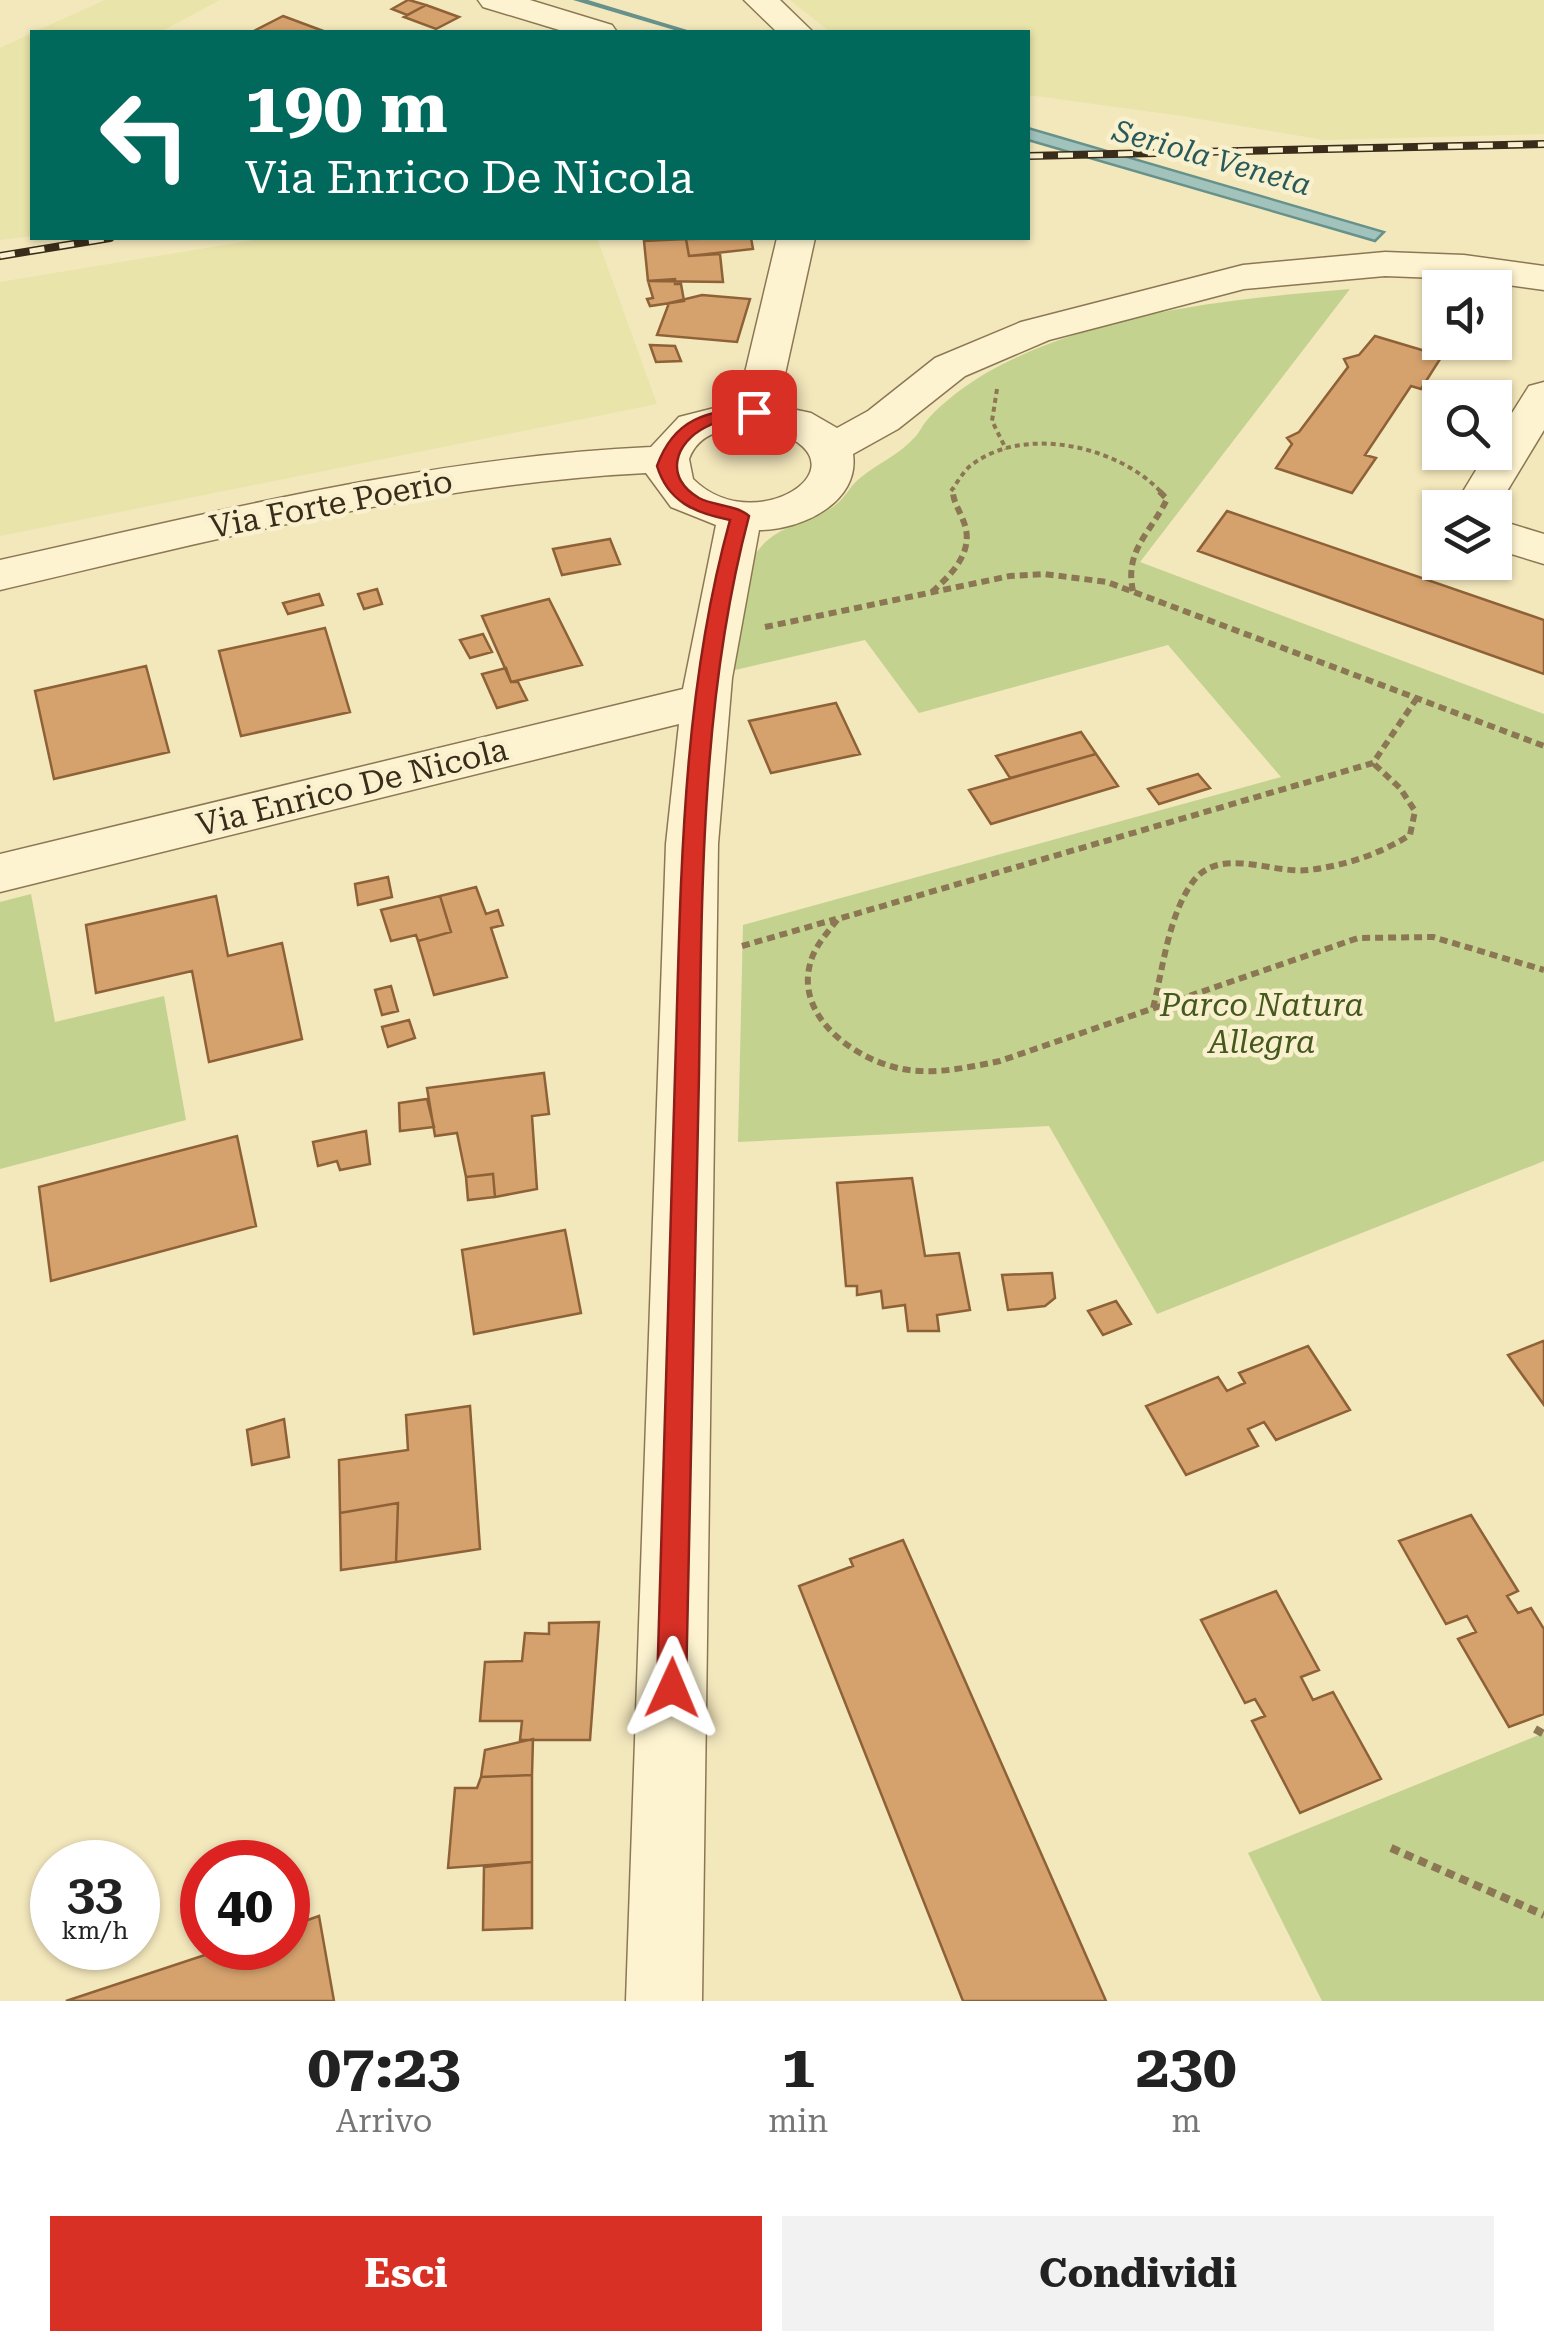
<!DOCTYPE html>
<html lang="it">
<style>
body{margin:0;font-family:"Roboto Serif",serif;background:#f2f2f2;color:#222;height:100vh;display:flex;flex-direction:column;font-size:38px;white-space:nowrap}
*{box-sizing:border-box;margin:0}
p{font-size:32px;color:#767676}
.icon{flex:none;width:55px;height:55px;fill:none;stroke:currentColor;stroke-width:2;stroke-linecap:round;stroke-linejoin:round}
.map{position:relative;height:2001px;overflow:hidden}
.details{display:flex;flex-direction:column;background:#fff;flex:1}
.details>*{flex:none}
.hud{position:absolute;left:30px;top:30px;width:1000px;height:210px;border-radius:0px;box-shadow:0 2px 8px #0004;background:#00695c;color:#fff;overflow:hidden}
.controls{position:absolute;left:1422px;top:270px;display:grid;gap:20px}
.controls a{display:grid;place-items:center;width:90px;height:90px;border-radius:0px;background:#fff;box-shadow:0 2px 8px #0004;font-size:50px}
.speed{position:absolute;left:30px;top:1840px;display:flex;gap:20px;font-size:50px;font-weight:700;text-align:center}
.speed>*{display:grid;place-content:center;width:130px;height:130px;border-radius:50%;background:#fff;box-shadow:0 2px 8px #0004;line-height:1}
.speed small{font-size:25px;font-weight:400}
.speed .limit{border:15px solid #d22;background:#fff;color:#111}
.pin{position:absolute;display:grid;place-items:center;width:85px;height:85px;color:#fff;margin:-42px;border-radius:20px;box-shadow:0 5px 15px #0006}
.me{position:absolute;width:110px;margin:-55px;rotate:1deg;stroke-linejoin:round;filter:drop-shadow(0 0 8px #0008)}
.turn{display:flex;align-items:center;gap:35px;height:210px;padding:0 50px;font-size:45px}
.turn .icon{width:130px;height:130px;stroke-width:2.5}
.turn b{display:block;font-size:70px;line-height:85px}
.eta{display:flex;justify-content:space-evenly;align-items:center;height:170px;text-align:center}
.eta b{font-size:60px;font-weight:700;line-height:70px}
.action{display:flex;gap:20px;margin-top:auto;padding:20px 50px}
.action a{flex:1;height:115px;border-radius:0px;background:#d93025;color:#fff;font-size:40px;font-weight:700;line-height:115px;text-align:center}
.action a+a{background:#f2f2f2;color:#222}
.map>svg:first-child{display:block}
</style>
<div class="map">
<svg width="1544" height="2001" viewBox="0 0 1544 2001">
<rect width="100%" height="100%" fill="#f3e7bc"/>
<path fill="#e9e4a9" d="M 105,0 L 220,0 L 160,32 L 34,32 Z
M 790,0 L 1544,0 L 1544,134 L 1324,140 L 1182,116 L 1028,95 L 1028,32 L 830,32 Z
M 32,33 L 32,236 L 0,240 L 0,48 Z
M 266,238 L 597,238 L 657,404 L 0,536 L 0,282 Z"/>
<path fill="#c4d28f" d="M 1350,289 L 1140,562 L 1544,714 L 1544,1161 L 1157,1314 L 1049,1126 L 738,1142 L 743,925 L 1281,777 L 1168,645 L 919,713 L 865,640 L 735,670 C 738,627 733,564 773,536 C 795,521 820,520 840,501 C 847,494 852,484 860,478 C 878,463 899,455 915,437 C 920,432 923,424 928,419 C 944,401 967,384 988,372 C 1095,312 1230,299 1350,289 Z
M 31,894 L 55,1022 L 164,996 L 186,1120 L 0,1169 L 0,902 Z
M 1544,1733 L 1544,2001 L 1322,2001 L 1248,1853 Z"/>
<path fill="#a1c3bc" stroke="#67928b" stroke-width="2.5" d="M 1028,128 L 1384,232 L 1375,241 L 1028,140 Z"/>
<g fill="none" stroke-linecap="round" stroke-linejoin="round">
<path fill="#67928b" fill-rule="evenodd" d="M 573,0 L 588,0 L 694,32 L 681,32 Z"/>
</g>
<path fill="#d5a26e" stroke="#8e6137" stroke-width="2.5" d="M 408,0 L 409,0 L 426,5 L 407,15 L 392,9 Z
M 426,5 L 459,17 L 436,29 L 404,17 Z
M 283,16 L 326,32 L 252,32 Z
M 751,238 L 753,249 L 689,256 L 686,239 Z
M 686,239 L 689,256 L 720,254 L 723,282 L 648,281 L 644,241 Z
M 675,279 L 675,284 L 681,284 L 684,301 L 650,306 L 647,299 L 653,298 L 648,281 Z
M 702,295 L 750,299 L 737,342 L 657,335 L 669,303 Z
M 1375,336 L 1442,356 L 1421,389 L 1411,386 L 1365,455 L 1376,458 L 1352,493 L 1276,468 L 1292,444 L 1287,438 L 1299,432 L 1348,367 L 1344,359 L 1359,355 Z
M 650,345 L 675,346 L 681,361 L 656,362 Z
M 1227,511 L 1544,620 L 1544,674 L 1198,551 Z
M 610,539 L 620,564 L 562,575 L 553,549 Z
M 377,589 L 382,604 L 364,609 L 358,594 Z
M 319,594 L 323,605 L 288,614 L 283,603 Z
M 549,599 L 582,665 L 511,682 L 482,616 Z
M 325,628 L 350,712 L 241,736 L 219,651 Z
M 483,634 L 492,652 L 470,658 L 460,640 Z
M 146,666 L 169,752 L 54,779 L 35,691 Z
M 506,668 L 511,682 L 518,682 L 527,700 L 497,708 L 482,674 Z
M 836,703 L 860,754 L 771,773 L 749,721 Z
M 1081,732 L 1096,754 L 1010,778 L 996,756 Z
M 1096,754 L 1118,786 L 991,824 L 969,790 Z
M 1198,774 L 1210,788 L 1159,804 L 1148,789 Z
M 388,877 L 392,897 L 358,905 L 355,884 Z
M 476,887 L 486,914 L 498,910 L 503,925 L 491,928 L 507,977 L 434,995 L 418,941 L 451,932 L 440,896 Z
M 216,896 L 228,956 L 282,943 L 302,1039 L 209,1062 L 192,971 L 96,993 L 86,925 Z
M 440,896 L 451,932 L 418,941 L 416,935 L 391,941 L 381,910 Z
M 391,986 L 398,1011 L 382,1015 L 375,990 Z
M 409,1020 L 415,1038 L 388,1047 L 382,1027 Z
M 544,1073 L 549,1114 L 532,1116 L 537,1189 L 495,1197 L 493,1174 L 466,1177 L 457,1133 L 435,1136 L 427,1088 Z
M 427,1099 L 434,1127 L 400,1131 L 399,1103 Z
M 366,1131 L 370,1164 L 340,1170 L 337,1161 L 318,1166 L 313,1142 Z
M 237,1136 L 256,1226 L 51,1281 L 39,1187 Z
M 493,1174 L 495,1197 L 468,1200 L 466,1177 Z
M 912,1178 L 925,1256 L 959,1253 L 970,1310 L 937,1315 L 939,1331 L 908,1331 L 905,1305 L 883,1308 L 881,1291 L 857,1295 L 857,1286 L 846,1286 L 837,1183 Z
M 565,1230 L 581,1313 L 474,1334 L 462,1250 Z
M 1052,1273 L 1055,1298 L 1045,1306 L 1008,1310 L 1002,1275 Z
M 1116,1301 L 1131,1324 L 1103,1335 L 1088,1311 Z
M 1543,1341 L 1544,1343 L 1544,1405 L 1508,1355 Z
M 1308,1346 L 1350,1410 L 1276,1440 L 1264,1422 L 1248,1429 L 1258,1446 L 1186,1475 L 1146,1406 L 1218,1377 L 1227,1391 L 1245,1383 L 1239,1373 Z
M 470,1406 L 480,1549 L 396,1562 L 398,1503 L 340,1513 L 339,1460 L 408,1450 L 406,1415 Z
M 284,1419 L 289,1457 L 252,1465 L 247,1430 Z
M 398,1503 L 396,1562 L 341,1570 L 340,1513 Z
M 1471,1515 L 1518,1591 L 1507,1596 L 1518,1613 L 1531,1608 L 1544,1629 L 1544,1714 L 1509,1727 L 1458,1639 L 1476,1632 L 1467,1616 L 1446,1624 L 1399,1541 Z
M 903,1540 L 1106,2001 L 963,2001 L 799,1586 L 853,1566 L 850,1559 Z
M 1276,1591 L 1319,1670 L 1301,1677 L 1313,1700 L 1333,1692 L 1381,1779 L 1300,1813 L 1252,1721 L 1265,1716 L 1255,1699 L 1245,1703 L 1201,1620 Z
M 599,1622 L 590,1740 L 520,1740 L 522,1721 L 480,1721 L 485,1662 L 522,1661 L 525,1633 L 549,1634 L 549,1623 Z
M 533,1739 L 532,1775 L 481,1777 L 485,1750 Z
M 532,1775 L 532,1862 L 448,1868 L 455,1788 L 477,1788 L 481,1777 Z
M 532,1862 L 532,1928 L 483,1930 L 484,1867 Z
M 319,1916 L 334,2001 L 66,2001 L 226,1948 L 288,1948 L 288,1927 Z"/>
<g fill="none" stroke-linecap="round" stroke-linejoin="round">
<g stroke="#8c7754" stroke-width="3">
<path id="minor" d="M 478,0 L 530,0 L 612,25 L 617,32 L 566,32 L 483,7 Z
M 744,0 L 780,0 L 813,32 L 777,32 Z
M 777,238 L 815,238 L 778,406 L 811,413 L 837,428 L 868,411 L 935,358 L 1021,322 L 1243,265 L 1385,252 L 1464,255 L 1544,266 L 1544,290 L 1464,279 L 1385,276 L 1244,289 L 1049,340 L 965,376 L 898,429 L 853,454 C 860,503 801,530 759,530 L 732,678 L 718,844 L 702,2001 L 626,2001 L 666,844 L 679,724 L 0,892 L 0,854 L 683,689 L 716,525 L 671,507 L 646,473 C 426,484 214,540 0,590 L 0,560 C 216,512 430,457 651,447 L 679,417 L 738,402 ZM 754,426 C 886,454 759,545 693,479 L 689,459 C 699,431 728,428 754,426 Z
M 1544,382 L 1544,430 L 1495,511 L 1495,508 L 1453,508 L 1487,452 L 1495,452 L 1495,440 L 1529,386 Z
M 1495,519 L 1544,534 L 1544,564 L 1495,549 Z"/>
</g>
<path stroke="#8c7754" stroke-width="4" stroke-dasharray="5 4" stroke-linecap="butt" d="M 997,389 L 992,421 L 1006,449
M 951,491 C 957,483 963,472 970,466 C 1023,424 1117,446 1160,491"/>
<path stroke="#8c7754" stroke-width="6" stroke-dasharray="8 5" stroke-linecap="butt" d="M 1133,591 C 1124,550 1151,533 1167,499 L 1157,489
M 932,592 C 953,573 976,550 963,520 C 959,509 952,500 953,489
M 765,627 L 1010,576 L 1044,574 L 1107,582 L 1544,746
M 1417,698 L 1373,763 L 838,919 C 827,933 814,947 810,964 C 795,1020 861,1064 909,1070 C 939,1074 970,1067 1000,1061 L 1358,938 L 1433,937 L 1544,970
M 742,946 L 836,919
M 1153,1008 C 1163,969 1168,917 1192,883 C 1218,845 1271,874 1308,870 C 1344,866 1380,854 1410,835 L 1415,811 L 1400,788 L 1373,763"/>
<path stroke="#8c7754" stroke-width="8" stroke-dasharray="9 6" stroke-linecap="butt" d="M 1535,1729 L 1544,1734
M 1391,1848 L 1544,1915"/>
<use href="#minor" fill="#fdf3d0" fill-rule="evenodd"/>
<g stroke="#3a2c1a" stroke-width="8">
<path id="rail" d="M 1028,156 L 1544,144
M 0,256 L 110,238"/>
</g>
<use href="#rail" stroke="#f9f0cd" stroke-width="5" stroke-dasharray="15" stroke-linecap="butt"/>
</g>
<path fill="#d93025" stroke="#8d1f18" stroke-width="2.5" d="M 754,407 L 760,409 L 760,416 C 742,420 723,418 706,427 C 674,443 664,478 699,498 C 714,506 737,505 749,516 C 701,698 702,886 699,1074 C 694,1278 690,1483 686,1688 L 682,1698 L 672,1702 L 662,1698 L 657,1688 C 663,1484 669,1280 675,1075 C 681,889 680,701 730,520 C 695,513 668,502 657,466 C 674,418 707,411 754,407 Z"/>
<g text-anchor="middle" stroke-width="9" stroke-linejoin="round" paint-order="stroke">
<g font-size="30" font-style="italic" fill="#285a5b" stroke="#f9f0cd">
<text transform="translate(1212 158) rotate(16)" y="10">Seriola Veneta</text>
</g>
<g font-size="32" fill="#3a2c1a" stroke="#f9f0cd">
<text transform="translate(331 504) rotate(-11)" y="11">Via Forte Poerio</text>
<text transform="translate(352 787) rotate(-14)" y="11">Via Enrico De Nicola</text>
</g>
<g font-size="32" font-style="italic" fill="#45581e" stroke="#f9f0cd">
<text x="1262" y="1016">Parco Natura<tspan x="1262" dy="37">Allegra</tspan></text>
</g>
</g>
</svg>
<div class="controls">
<a><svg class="icon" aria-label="sound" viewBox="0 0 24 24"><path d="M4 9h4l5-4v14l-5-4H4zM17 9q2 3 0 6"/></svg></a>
<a><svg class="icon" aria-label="search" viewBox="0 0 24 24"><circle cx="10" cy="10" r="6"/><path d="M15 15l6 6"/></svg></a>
<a><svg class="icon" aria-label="layers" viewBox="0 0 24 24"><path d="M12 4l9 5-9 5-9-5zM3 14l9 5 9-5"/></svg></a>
</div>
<div class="speed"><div>33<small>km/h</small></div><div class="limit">40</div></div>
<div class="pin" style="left:754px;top:412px;background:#d93025"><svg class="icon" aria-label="arrive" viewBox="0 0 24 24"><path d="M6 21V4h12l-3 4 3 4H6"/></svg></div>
<svg class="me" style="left:672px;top:1688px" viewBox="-20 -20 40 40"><path d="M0-17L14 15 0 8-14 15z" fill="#d93025" stroke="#fff" stroke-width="4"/></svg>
<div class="hud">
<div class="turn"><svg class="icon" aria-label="left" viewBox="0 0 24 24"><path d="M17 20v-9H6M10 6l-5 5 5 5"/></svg><div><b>190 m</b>Via Enrico De Nicola</div></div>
</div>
</div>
<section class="details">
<div class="eta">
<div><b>07:23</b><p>Arrivo</p></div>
<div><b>1</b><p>min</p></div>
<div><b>230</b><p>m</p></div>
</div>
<div class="action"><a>Esci</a><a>Condividi</a></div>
</section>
